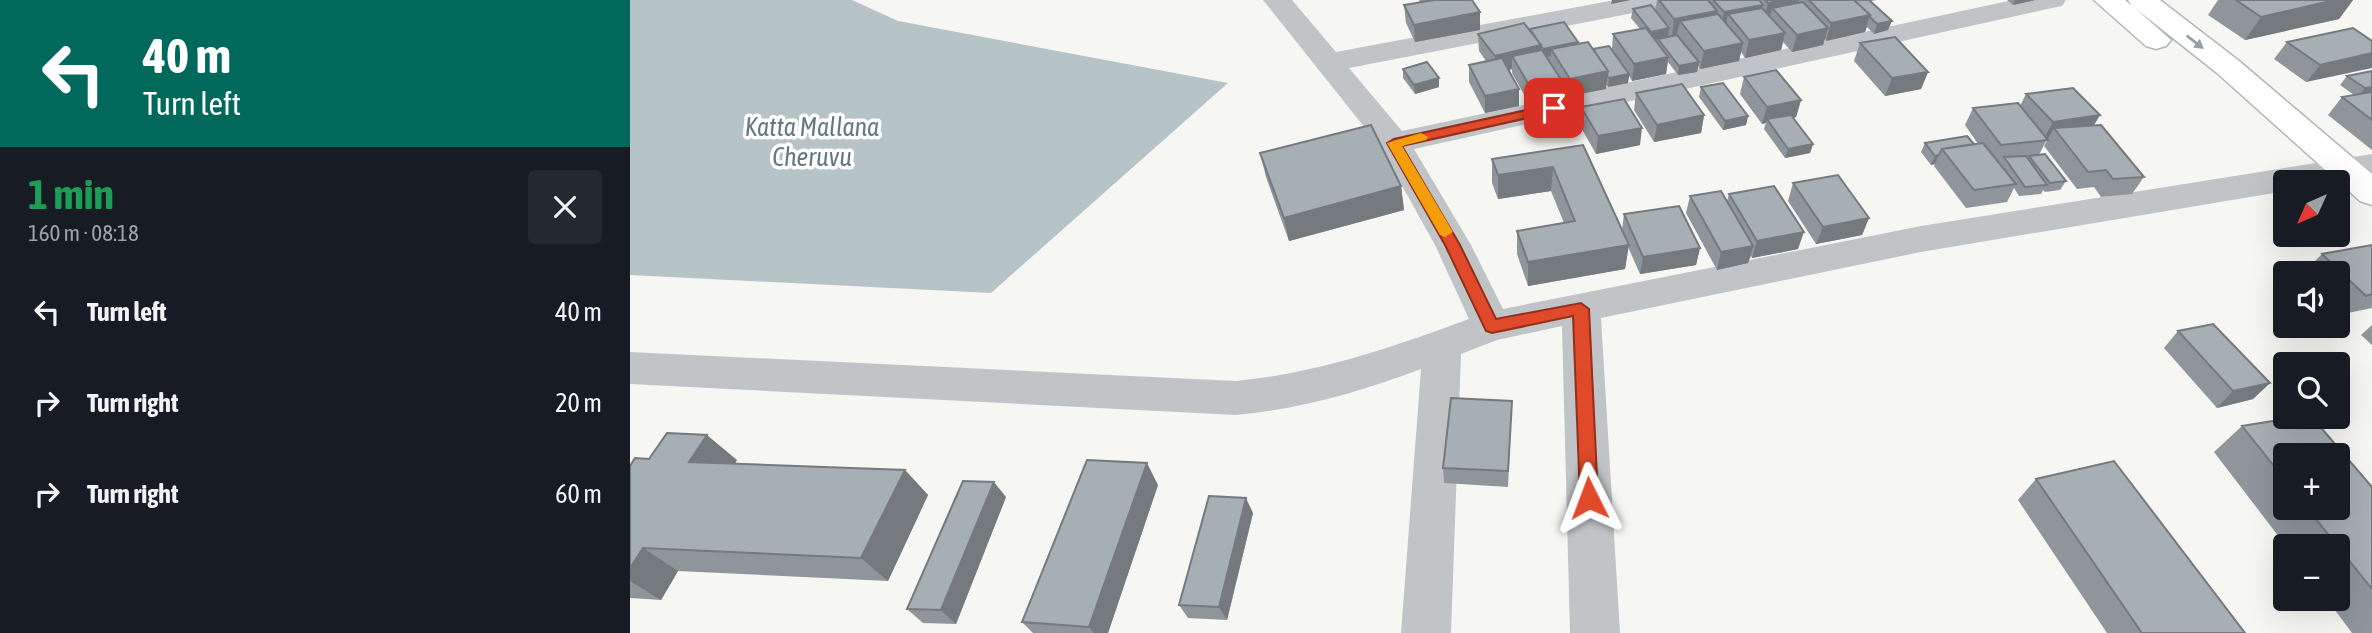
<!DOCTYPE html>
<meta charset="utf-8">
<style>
body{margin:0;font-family:"Asap Condensed",sans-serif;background:#242831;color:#f1f3f6;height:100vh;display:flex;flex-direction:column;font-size:26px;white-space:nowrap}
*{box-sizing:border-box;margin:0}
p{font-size:23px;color:#9ea1a6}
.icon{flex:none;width:38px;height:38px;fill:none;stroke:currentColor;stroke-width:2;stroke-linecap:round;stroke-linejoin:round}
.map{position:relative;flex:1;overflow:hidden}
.sheet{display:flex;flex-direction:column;background:#171b24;width:630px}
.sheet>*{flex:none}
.banner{background:#00695c;color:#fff;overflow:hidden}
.needle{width:46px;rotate:225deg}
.buttons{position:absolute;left:1643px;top:170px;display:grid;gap:14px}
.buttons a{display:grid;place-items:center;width:77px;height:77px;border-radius:7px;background:#171b24;box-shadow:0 7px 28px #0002;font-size:35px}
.pin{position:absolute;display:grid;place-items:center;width:60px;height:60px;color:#fff;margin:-30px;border-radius:14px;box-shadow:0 4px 10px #0006}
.me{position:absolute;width:77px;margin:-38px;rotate:357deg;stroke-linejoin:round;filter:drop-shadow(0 0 5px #0008)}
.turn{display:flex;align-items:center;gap:24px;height:147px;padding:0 28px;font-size:32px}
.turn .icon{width:91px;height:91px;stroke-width:2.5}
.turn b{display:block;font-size:49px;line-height:60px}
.round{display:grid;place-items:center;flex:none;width:74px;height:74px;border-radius:7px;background:#242831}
.overview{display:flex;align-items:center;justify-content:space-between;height:119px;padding:0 28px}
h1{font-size:42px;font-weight:700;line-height:52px;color:#1e9e55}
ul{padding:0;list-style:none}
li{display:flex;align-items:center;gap:21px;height:91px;padding:0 28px}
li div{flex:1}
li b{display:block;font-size:26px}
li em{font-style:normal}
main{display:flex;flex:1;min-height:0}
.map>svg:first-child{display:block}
</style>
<main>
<section class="sheet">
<div class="banner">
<div class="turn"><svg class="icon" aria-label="left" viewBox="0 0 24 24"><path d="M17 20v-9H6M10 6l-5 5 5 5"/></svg><div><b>40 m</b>Turn left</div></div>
</div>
<div class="overview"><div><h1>1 min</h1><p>160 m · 08:18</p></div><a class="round"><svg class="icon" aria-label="close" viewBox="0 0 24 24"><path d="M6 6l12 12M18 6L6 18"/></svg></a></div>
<ul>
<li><svg class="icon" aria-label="left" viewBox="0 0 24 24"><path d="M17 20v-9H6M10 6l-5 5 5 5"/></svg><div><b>Turn left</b></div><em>40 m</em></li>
<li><svg class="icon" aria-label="right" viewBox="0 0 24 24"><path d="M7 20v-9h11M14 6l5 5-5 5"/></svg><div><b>Turn right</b></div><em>20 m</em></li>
<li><svg class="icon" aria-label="right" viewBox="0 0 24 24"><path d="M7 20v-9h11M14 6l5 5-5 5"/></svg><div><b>Turn right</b></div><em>60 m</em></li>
</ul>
</section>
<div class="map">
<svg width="1742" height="633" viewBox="0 0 1742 633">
<rect width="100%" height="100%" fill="#f6f6f3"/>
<path fill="#b6c4c7" d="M 0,0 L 222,0 L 268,21 L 598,83 L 361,293 L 0,275 Z"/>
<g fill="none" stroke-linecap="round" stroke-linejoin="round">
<g stroke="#b1b6ba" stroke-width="3">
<path id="major" d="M 1464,0 L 1495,0 L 1502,6 L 1498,0 L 1530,0 L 1609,61 L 1742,174 L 1742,205 L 1730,201 L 1587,73 L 1505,8 L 1541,40 L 1536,46 L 1526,49 L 1516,46 Z"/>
</g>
<path fill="#c0c4c7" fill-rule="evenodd" d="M 633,0 L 662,0 L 706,52 L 985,0 L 1043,0 L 1039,6 L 1029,8 L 719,68 L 772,131 L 1383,0 L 1436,0 L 1432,6 L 1422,8 L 784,149 L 841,245 L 873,309 L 1291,226 L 1742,154 L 1742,176 L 1707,182 L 1656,182 L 1656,191 L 1291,252 L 971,318 L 990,633 L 940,633 L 932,326 L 867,340 L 831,354 L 821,633 L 771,633 L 791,369 C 731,392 669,409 606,415 L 0,384 L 0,352 L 606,381 C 688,373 763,347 839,319 L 805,245 L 751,148 Z"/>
<use href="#major" fill="#fff" fill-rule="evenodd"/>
</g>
<path fill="#8f969b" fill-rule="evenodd" d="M 789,0 L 842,0 L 850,12 L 850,30 L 785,42 L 776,23 L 774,5 L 790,3 Z
M 1027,0 L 1247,0 L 1241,1 L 1258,30 L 1244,34 L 1237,27 L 1235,32 L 1196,41 L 1195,39 L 1193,45 L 1162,52 L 1153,42 L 1151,50 L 1115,58 L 1111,52 L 1109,61 L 1070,69 L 1068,66 L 1067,72 L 1048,75 L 1038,62 L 1036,74 L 1002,81 L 999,76 L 998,83 L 978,87 L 976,85 L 976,89 L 939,96 L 931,84 L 931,98 L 900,105 L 882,73 L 882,69 L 879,70 L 889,89 L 889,106 L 855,113 L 839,82 L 839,65 L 856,61 L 849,51 L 848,34 L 900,31 L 900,29 L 963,49 L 982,49 L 983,34 L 1010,29 L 1001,18 L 1003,9 L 1025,10 Z
M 1377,0 L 1405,0 L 1383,5 Z
M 1588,0 L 1723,0 L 1709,19 L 1615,40 L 1578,15 Z
M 1723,28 L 1676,82 L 1644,59 L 1657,42 Z
M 1230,43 L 1298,72 L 1291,89 L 1255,96 L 1224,61 Z
M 773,69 L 809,87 L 785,94 L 773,78 Z
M 1742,71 L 1742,150 L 1698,115 L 1712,97 L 1724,95 L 1710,85 L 1717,76 Z
M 1114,77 L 1171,100 L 1166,117 L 1163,118 L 1183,144 L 1180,153 L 1155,158 L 1134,129 L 1136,123 L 1132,124 L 1110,94 Z
M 1071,87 L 1118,116 L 1116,125 L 1093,130 L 1069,97 Z
M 1006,93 L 1074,115 L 1071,133 L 1024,142 L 1004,110 Z
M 1396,94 L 1470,115 L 1464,125 L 1514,177 L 1502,194 L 1471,197 L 1464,187 L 1447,189 L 1414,146 L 1418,139 L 1417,139 L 1409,155 L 1436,181 L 1430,190 L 1415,192 L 1413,190 L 1411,194 L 1389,196 L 1384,188 L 1377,202 L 1336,208 L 1304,166 L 1305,164 L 1301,165 L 1291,152 L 1295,143 L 1348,144 L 1335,125 L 1343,108 L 1390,106 Z
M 951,107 L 1010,145 L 966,154 L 949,124 Z
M 953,145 L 992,230 L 994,214 L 1070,248 L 1066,265 L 1010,274 L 998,247 L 995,269 L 898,286 L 887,254 L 887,231 L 934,223 L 921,191 L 868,199 L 862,183 L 862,159 Z
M 630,153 L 771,186 L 774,210 L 659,241 L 636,177 Z
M 1163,183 L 1239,218 L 1232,235 L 1186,244 L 1158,201 Z
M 1099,194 L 1168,249 L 1122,258 L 1121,256 L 1118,263 L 1087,270 L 1056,213 L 1060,196 L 1097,201 Z
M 1742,245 L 1742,308 L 1718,313 L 1708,303 L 1708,273 L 1677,273 L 1675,271 L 1692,254 Z
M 1742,325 L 1742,345 L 1731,335 Z
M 1548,331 L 1640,383 L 1623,399 L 1587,408 L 1534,348 Z
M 882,401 L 878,487 L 814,483 L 813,468 Z
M 1612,426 L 1742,487 L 1742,633 L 1722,633 L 1696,598 L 1708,598 L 1708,546 L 1656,546 L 1584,452 ZM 1656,455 L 1708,508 L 1656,508 Z
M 107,460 L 105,464 L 275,470 L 298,495 L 258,581 L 48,571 L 31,600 L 0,598 L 0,466 Z
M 1406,479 L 1615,633 L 1477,633 L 1388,500 Z
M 528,485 L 478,633 L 403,633 L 392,622 Z
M 376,497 L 326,624 L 293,623 L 277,609 Z
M 623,513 L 597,620 L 558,618 L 549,605 Z"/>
<path fill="#747a7e" d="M 982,0 L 1001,0 L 981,4 Z
M 1154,0 L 1169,0 L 1165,14 L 1142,8 L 1140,19 L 1134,20 L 1138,3 Z
M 1385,0 L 1405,0 L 1383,5 Z
M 1705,0 L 1723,0 L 1709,19 L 1615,40 L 1631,17 Z
M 1133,5 L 1129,22 L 1098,14 L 1095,29 L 1090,30 L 1094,12 Z
M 1087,11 L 1084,28 L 1050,21 L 1047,35 L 1042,37 L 1044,19 Z
M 850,12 L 850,30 L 785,42 L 784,25 Z
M 1240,15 L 1235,32 L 1196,41 L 1201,23 Z
M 1262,21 L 1258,30 L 1244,34 L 1247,24 Z
M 1039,28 L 1038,37 L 1019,41 L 1021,32 Z
M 1198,28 L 1193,45 L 1162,52 L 1167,35 Z
M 1155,33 L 1151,50 L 1115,58 L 1119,40 Z
M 948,42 L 947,51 L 921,49 L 921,56 L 913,58 L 913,49 Z
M 1113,43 L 1109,61 L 1070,69 L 1074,51 Z
M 911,45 L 911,62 L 882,56 L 882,69 L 865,74 L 865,56 Z
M 1742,53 L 1742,68 L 1676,82 L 1690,65 Z
M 1038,57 L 1036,74 L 1002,81 L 1004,64 Z
M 1069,62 L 1067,72 L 1048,75 L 1049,66 Z
M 978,71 L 976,89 L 939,96 L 940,79 Z
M 1298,72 L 1291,89 L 1255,96 L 1262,78 Z
M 999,74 L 998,83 L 978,87 L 979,78 Z
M 809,78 L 809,87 L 785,94 L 784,85 Z
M 932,81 L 931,98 L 900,105 L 900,87 Z
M 1742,87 L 1742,95 L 1727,98 L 1735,88 Z
M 889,89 L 889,106 L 855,113 L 855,96 Z
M 1171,100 L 1166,117 L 1139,123 L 1137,119 L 1136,123 L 1132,124 L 1137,107 Z
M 1074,115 L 1071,133 L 1024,142 L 1027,125 Z
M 1470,115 L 1459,133 L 1424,128 L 1418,139 L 1413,140 L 1423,122 Z
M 1118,116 L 1116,125 L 1093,130 L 1095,121 Z
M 1012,128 L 1010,145 L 966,154 L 968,136 Z
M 1183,144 L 1180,153 L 1155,158 L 1158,149 Z
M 1309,155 L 1305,164 L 1301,165 L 1305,156 Z
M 923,167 L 921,191 L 868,199 L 868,175 Z
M 771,186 L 774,210 L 659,241 L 654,218 Z
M 1239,218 L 1232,235 L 1186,244 L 1193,227 Z
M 1174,232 L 1168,249 L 1122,258 L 1127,241 Z
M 999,245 L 995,269 L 898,286 L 898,262 Z
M 1123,246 L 1118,263 L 1087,270 L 1091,252 Z
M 1070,248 L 1066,265 L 1010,274 L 1013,257 Z
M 1640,383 L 1623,399 L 1587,408 L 1603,391 Z
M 77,435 L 107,460 L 91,487 L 59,462 Z
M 517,463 L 528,485 L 478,633 L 464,633 L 459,627 Z
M 275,470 L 298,495 L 258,581 L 231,558 Z
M 364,482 L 376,497 L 326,624 L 311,610 Z
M 616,498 L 623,513 L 597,620 L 589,607 Z
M 13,548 L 48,571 L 31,600 L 0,581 L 0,568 Z"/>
<path fill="#a6afb4" stroke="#747a7e" stroke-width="2" d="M 804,0 L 842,0 L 850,12 L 784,25 L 774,5 Z
M 1029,0 L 1078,0 L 1087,11 L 1044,19 Z
M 1083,0 L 1129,0 L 1133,5 L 1094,12 Z
M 1135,0 L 1154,0 L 1138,3 Z
M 1179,0 L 1224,0 L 1240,15 L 1201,23 Z
M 1224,0 L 1239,0 L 1262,21 L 1247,24 L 1240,17 L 1240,15 Z
M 1606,0 L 1705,0 L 1631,17 Z
M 1173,2 L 1198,28 L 1167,35 L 1142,8 Z
M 1021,5 L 1039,28 L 1021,32 L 1003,9 Z
M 1132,8 L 1155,33 L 1119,40 L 1098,14 Z
M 1088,14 L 1113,43 L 1074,51 L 1050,21 Z
M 934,22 L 948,42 L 913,49 L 900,29 Z
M 894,23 L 911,45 L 865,56 L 848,34 Z
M 1016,28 L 1038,57 L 1004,64 L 983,34 Z
M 1723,28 L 1742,41 L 1742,53 L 1690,65 L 1657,42 Z
M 1047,35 L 1069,62 L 1049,66 L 1028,39 Z
M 1265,37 L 1298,72 L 1262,78 L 1230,43 Z
M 958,42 L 978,71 L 940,79 L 921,49 Z
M 979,46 L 999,74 L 979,78 L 977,76 L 978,71 L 963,49 Z
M 912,50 L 932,81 L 900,87 L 882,56 Z
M 872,58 L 889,89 L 855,96 L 839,65 Z
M 797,62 L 809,78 L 784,85 L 773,69 Z
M 1146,70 L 1171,100 L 1137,107 L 1114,77 Z
M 1742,71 L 1742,87 L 1735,88 L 1717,76 Z
M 1093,83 L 1118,116 L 1095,121 L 1071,87 Z
M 1052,84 L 1074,115 L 1027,125 L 1006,93 Z
M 1443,88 L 1470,115 L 1423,122 L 1396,94 Z
M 1741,92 L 1742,93 L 1742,120 L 1712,97 Z
M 994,99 L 1012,128 L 968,136 L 951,107 Z
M 1388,103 L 1418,140 L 1371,145 L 1343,108 Z
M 1161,115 L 1183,144 L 1158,149 L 1137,119 Z
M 741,125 L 771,186 L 654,218 L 630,153 Z
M 1471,125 L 1514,177 L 1483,179 L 1476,170 L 1458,172 L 1424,128 Z
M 1337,136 L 1344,144 L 1312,149 L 1309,155 L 1305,156 L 1295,143 Z
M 1353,143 L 1386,184 L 1344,190 L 1312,149 Z
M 953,145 L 999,245 L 898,262 L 887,231 L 945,221 L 923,167 L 868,175 L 862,159 Z
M 1415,154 L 1436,181 L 1420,183 L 1399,156 Z
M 1396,156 L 1417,185 L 1395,187 L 1374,157 Z
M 1208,175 L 1239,218 L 1193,227 L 1163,183 Z
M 1144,186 L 1174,232 L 1127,241 L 1099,194 Z
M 1091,191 L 1123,246 L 1091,252 L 1060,196 Z
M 1049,206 L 1070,248 L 1013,257 L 994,214 Z
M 1742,245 L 1742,294 L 1736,296 L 1692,254 Z
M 1583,324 L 1640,383 L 1603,391 L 1548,331 Z
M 821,398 L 882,401 L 878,471 L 813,468 Z
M 1673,416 L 1681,416 L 1742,487 L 1742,589 L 1677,508 L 1708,508 L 1708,455 L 1656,455 L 1656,481 L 1612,426 Z
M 37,433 L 77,435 L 59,462 L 275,470 L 231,558 L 13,548 L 0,568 L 0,466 L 5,458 L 19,459 Z
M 457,460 L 517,463 L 459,627 L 392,622 Z
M 1484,461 L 1615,633 L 1512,633 L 1406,479 Z
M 333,481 L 364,482 L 311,610 L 277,609 Z
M 579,496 L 616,498 L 589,607 L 549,605 Z"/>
<defs><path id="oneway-solid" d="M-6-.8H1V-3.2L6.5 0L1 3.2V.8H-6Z" transform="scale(1.75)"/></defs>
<use fill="#94a0a9" href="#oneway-solid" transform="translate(1565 42) rotate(38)"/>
<path fill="#e04929" stroke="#922f1b" stroke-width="2" d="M 924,104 L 929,106 L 929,111 L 772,146 L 830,245 L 866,319 L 951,303 L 959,309 L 968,498 L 966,503 L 959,506 L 953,503 L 950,498 L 943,316 L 862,333 L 856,331 L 815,245 L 757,143 L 764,139 Z"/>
<path fill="#f59e0b" d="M 791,133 L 798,137 L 796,140 L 772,146 L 823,232 L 815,237 L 810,235 L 757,143 Z"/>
<g text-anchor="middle" stroke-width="7" stroke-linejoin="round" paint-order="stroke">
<g font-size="26" font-style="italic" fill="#627a80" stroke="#fff">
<text x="182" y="136">Katta Mallana<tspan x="182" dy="30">Cheruvu</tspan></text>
</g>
</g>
</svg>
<div class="buttons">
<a><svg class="needle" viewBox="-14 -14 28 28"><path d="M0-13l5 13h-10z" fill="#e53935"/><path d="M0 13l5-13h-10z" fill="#9ea1a6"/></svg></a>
<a><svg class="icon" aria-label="sound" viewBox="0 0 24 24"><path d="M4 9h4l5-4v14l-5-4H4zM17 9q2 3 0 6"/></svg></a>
<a><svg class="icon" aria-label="search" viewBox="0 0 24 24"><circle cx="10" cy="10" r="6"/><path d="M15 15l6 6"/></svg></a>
<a>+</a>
<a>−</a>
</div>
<div class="pin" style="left:924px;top:108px;background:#d93025"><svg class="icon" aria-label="arrive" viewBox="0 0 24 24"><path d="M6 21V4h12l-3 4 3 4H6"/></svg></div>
<svg class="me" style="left:959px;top:498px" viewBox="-20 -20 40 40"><path d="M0-17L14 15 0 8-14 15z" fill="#e04929" stroke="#fff" stroke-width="4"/></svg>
</div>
</main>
